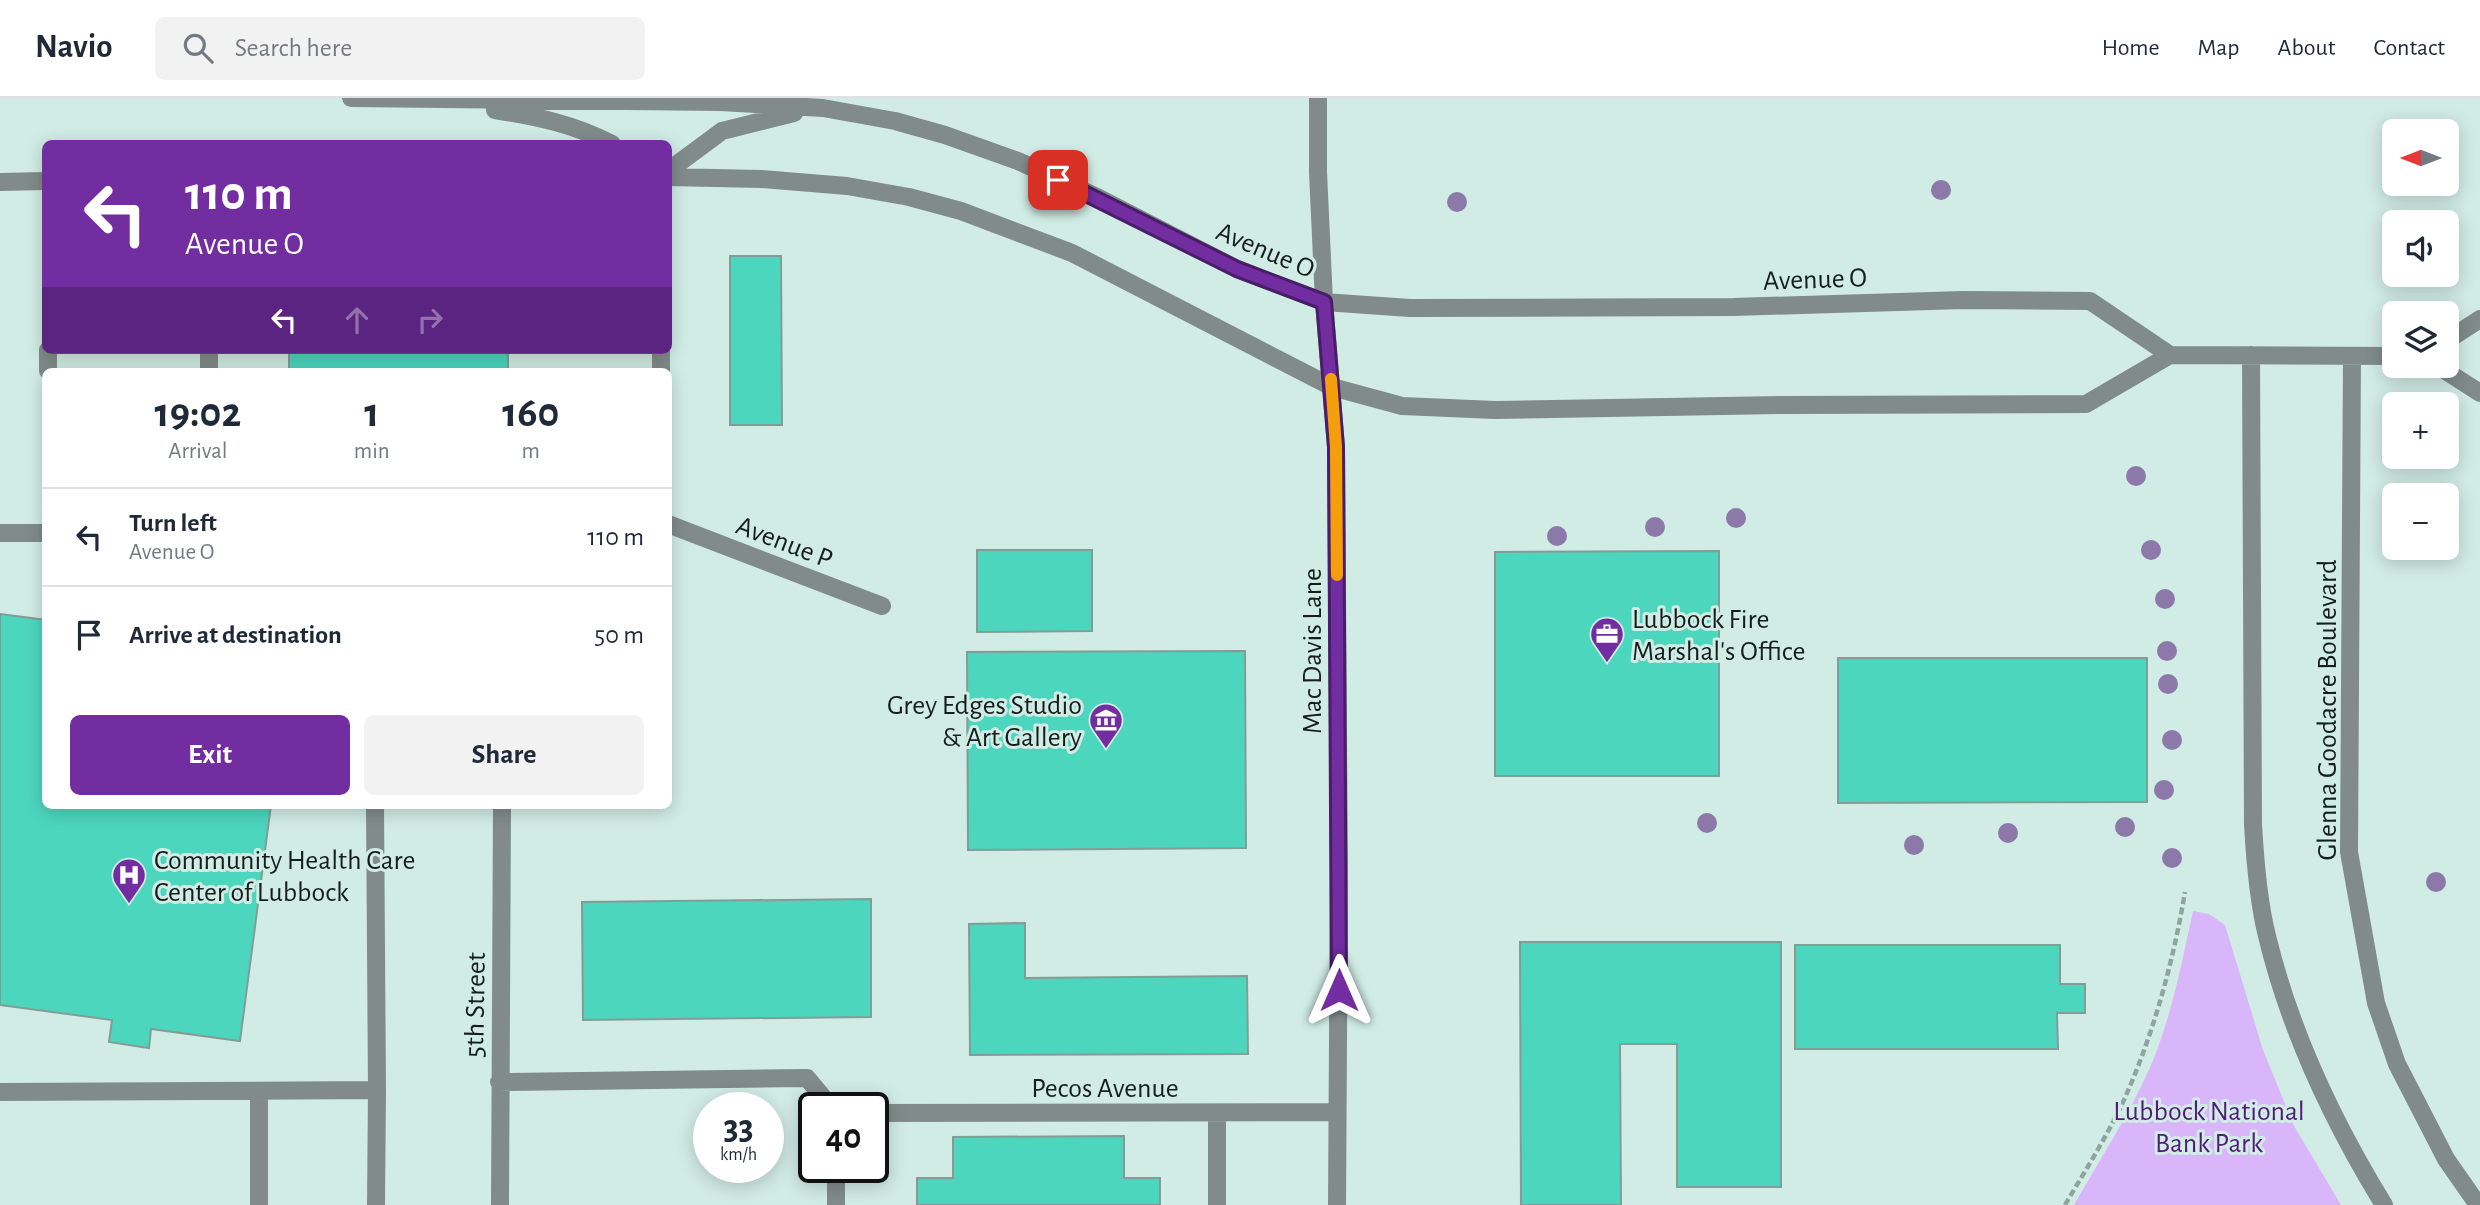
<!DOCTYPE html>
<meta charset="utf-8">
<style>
body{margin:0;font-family:"Alegreya Sans",sans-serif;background:#f2f2f3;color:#1f2937;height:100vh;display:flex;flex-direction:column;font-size:26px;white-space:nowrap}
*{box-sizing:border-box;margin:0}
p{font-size:23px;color:#747a83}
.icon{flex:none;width:38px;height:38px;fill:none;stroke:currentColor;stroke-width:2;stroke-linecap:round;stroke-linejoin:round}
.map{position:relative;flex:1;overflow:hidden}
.drawer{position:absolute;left:42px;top:270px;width:630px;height:441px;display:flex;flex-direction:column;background:#fff;border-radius:10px;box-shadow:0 4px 18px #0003}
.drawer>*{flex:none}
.top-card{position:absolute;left:42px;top:42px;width:630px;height:214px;border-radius:10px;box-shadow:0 4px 18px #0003;background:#722da1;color:#fff;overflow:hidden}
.needle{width:46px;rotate:270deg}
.controls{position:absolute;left:2382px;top:21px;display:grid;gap:14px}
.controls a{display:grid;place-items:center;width:77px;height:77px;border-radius:10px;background:#fff;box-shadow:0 4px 18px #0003;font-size:35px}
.speed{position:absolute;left:693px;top:994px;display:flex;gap:14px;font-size:35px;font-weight:700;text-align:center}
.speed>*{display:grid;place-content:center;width:91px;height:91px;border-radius:50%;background:#fff;box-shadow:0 4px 18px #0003;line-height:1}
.speed small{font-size:18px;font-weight:400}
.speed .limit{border:4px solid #111;border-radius:10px;background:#fff;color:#111}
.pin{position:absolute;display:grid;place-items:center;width:60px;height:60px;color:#fff;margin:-30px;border-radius:14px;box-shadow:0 4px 10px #0006}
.me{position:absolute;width:77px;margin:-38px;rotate:0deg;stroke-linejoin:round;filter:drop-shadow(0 0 5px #0008)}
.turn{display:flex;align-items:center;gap:24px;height:147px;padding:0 28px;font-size:32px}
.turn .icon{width:91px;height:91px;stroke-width:2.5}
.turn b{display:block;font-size:49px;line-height:60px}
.lanes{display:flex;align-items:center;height:66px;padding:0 28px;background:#0003;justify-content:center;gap:35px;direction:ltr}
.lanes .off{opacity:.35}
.eta{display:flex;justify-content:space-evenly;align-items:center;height:119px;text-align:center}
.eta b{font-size:42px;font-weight:700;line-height:49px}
.cta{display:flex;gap:14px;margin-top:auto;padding:14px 28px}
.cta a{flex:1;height:80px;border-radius:10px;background:#722da1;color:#fff;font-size:28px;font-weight:700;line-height:80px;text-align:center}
.cta a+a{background:#f2f2f3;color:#1f2937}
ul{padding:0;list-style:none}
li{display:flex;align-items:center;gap:21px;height:98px;padding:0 28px;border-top:2px solid #e0e1e3}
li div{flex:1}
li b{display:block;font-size:26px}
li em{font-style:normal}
header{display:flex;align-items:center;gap:42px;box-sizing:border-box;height:98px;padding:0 35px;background:#fff;border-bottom:2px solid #e0e1e3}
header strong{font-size:33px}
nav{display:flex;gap:38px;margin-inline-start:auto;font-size:24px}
.search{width:490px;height:63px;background:#f2f2f3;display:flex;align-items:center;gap:18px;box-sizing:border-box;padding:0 24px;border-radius:10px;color:#747a83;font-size:26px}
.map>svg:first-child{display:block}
</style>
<header>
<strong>Navio</strong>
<div class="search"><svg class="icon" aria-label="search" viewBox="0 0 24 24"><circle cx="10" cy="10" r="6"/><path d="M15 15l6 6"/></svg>Search here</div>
<nav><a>Home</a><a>Map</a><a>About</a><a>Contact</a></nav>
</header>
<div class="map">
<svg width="2480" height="1107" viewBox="0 0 2480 1107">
<rect width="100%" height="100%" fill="#d1ece5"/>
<path fill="#d9b5fa" d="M 2193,813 L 2209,816 L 2225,827 L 2263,952 L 2294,1028 L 2341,1107 L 2074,1107 C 2101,1060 2130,1015 2152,965 C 2172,916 2182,864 2193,813 Z"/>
<path fill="#4dd6be" stroke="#839d96" stroke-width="2" d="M 730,158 L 781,158 L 782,327 L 730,327 Z
M 289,252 L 508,252 L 508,273 L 289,273 Z
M 977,452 L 1092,452 L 1092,533 L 977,534 Z
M 1719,453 L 1719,678 L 1495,678 L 1495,454 Z
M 0,516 L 46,522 L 46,707 L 271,707 L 240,943 L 151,931 L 149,950 L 109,944 L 112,922 L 0,907 Z
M 1245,553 L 1246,750 L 968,752 L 967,554 Z
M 1838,560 L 2147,560 L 2147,704 L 1838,705 Z
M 871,801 L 871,919 L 583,922 L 582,804 Z
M 1025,825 L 1025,880 L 1247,878 L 1248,956 L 970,957 L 969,826 Z
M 1520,844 L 1781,844 L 1781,1089 L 1677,1089 L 1677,946 L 1620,946 L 1621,1107 L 1521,1107 Z
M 1795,847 L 2060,847 L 2060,886 L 2085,886 L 2085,915 L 2057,915 L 2058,951 L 1795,951 Z
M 1124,1038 L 1124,1080 L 1160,1080 L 1160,1107 L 917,1107 L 917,1080 L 953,1080 L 953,1039 Z"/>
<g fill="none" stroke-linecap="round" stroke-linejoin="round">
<path stroke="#8fa49f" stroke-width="4.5" stroke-dasharray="7 3.5" stroke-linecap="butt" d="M 2065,1107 C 2085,1073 2106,1040 2123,1004 C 2153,938 2173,865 2185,794"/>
<path stroke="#818c8a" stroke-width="18" d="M 351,0 L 720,4 L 823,10 L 895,23 L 945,37 L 1018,63 L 1099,100 L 1237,171 L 1324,204 L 1410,210 L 1733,209 L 1963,202 L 2090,203 L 2170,257
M 1318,0 L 1318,74 L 1324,204 L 1336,349 L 1339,776 L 1337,1107
M 495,12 C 538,19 574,26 612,46
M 668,73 L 722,33 L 794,15
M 668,79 L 761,81 L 847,88 L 909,99 L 961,113 L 1072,155 L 1332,289 L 1402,308 L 1495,312 L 1785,307 L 2086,306 L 2170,257 L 2394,258
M 0,84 L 46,83
M 2446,243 L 2480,221
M 48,252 L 48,273
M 209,252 L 209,273
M 661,252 L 661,273
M 2251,257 L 2253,726 C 2255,763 2258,802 2267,838 C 2290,933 2333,1024 2384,1107
M 2352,258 L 2349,754 L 2376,905 L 2397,966 L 2446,1061 L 2478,1107
M 2438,268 L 2480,295
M 668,426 L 882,508
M 0,435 L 46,435
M 499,984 L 807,980 L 832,1010
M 259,993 L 259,1107
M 0,994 L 377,992 L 375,707
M 873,1015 L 1337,1014
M 1217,1015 L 1217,1107
M 836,1069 L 836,1107
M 376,1107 L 377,992
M 500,1107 L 502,707"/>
</g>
<g fill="#8c79aa">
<circle cx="1941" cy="92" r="10"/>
<circle cx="1457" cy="104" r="10"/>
<circle cx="2136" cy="378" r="10"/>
<circle cx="1736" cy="420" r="10"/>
<circle cx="1655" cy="429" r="10"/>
<circle cx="1557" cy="438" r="10"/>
<circle cx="2151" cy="452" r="10"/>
<circle cx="2165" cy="501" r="10"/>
<circle cx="2167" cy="553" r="10"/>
<circle cx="2168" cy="586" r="10"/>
<circle cx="2172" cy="642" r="10"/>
<circle cx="2164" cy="692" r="10"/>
<circle cx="1707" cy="725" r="10"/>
<circle cx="2125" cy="729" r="10"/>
<circle cx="2008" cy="735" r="10"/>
<circle cx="1914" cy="747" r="10"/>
<circle cx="2172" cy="760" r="10"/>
<circle cx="2436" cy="784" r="10"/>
</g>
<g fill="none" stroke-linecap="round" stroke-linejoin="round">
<g stroke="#4a1d69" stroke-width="18">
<path id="route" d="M 1058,82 L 1237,171 L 1324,204 L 1336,349 L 1339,892"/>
</g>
<use href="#route" stroke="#722da1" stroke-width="12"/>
<path stroke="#f59e0b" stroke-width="12" d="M 1331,281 L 1336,349 L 1337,477"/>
</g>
<defs>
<g id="office-pin" transform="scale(1.75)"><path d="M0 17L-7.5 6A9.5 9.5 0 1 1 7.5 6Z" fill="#722da1" stroke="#d1ece5"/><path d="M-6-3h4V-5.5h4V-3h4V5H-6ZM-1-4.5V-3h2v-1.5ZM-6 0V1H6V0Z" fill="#fff"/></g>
<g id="museum-pin" transform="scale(1.75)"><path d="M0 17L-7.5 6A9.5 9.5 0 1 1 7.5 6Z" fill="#722da1" stroke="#d1ece5"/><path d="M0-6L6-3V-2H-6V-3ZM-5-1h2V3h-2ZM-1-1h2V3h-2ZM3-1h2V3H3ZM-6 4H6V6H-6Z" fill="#fff"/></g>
<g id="hospital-pin" transform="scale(1.75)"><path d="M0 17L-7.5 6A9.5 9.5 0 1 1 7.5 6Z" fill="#722da1" stroke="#d1ece5"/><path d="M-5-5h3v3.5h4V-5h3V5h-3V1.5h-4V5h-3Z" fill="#fff"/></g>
</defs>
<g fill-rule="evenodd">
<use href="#office-pin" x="1607" y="536"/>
<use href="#museum-pin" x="1106" y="622"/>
<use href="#hospital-pin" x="129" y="777"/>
</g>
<g text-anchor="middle" stroke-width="6" stroke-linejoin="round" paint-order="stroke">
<g font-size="28" fill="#141e1c" stroke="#d1ece5">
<text transform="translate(1266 151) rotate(23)" y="10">Avenue O</text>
<text transform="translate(1815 180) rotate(-2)" y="10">Avenue O</text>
<text transform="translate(785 443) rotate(21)" y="10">Avenue P</text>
<text transform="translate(1311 553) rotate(-90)" y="10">Mac Davis Lane</text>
<text transform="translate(2326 612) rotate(-90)" y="10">Glenna Goodacre Boulevard</text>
<text transform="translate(474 907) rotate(-89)" y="10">5th Street</text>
<text x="1105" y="999">Pecos Avenue</text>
</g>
<g font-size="28" fill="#141e1c" stroke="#d1ece5" text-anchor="start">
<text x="1632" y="530">Lubbock Fire<tspan x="1632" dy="32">Marshal's Office</tspan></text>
<text x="1082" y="616" text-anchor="end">Grey Edges Studio<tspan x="1082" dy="32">&amp; Art Gallery</tspan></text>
<text x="154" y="771">Community Health Care<tspan x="154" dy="32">Center of Lubbock</tspan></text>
</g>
<g font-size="28" fill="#541b7a" stroke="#d1ece5">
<text x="2209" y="1022">Lubbock National<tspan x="2209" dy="32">Bank Park</tspan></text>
</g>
</g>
</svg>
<div class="controls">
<a><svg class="needle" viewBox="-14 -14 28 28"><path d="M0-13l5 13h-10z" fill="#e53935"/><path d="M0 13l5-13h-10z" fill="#747a83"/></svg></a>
<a><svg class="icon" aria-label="sound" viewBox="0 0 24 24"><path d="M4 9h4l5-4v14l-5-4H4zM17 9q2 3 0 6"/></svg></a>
<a><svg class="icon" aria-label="layers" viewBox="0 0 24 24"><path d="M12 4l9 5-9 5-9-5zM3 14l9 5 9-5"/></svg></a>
<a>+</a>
<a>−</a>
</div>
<div class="speed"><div>33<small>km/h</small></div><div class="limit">40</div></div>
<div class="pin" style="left:1058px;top:82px;background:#d93025"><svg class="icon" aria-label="arrive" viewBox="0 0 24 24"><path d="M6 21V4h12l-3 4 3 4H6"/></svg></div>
<svg class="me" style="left:1339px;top:892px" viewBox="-20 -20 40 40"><path d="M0-17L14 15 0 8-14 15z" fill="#722da1" stroke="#fff" stroke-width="4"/></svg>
<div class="top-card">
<div class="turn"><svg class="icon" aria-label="left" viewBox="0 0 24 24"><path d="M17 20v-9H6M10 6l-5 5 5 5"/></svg><div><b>110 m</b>Avenue O</div></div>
<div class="lanes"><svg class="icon" aria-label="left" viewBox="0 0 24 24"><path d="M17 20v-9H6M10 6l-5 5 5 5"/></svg><svg class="icon off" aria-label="ahead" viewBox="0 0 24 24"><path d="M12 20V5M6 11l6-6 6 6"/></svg><svg class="icon off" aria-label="right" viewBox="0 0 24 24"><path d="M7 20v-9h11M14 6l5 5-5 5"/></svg></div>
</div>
<section class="drawer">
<div class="eta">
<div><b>19:02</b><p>Arrival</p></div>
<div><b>1</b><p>min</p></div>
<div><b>160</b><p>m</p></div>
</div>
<ul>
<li><svg class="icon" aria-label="left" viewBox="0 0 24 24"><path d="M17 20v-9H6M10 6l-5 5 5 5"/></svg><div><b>Turn left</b><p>Avenue O</p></div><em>110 m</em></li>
<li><svg class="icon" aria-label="arrive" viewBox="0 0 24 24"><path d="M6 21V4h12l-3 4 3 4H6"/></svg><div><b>Arrive at destination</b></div><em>50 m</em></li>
</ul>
<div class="cta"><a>Exit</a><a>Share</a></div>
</section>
</div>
